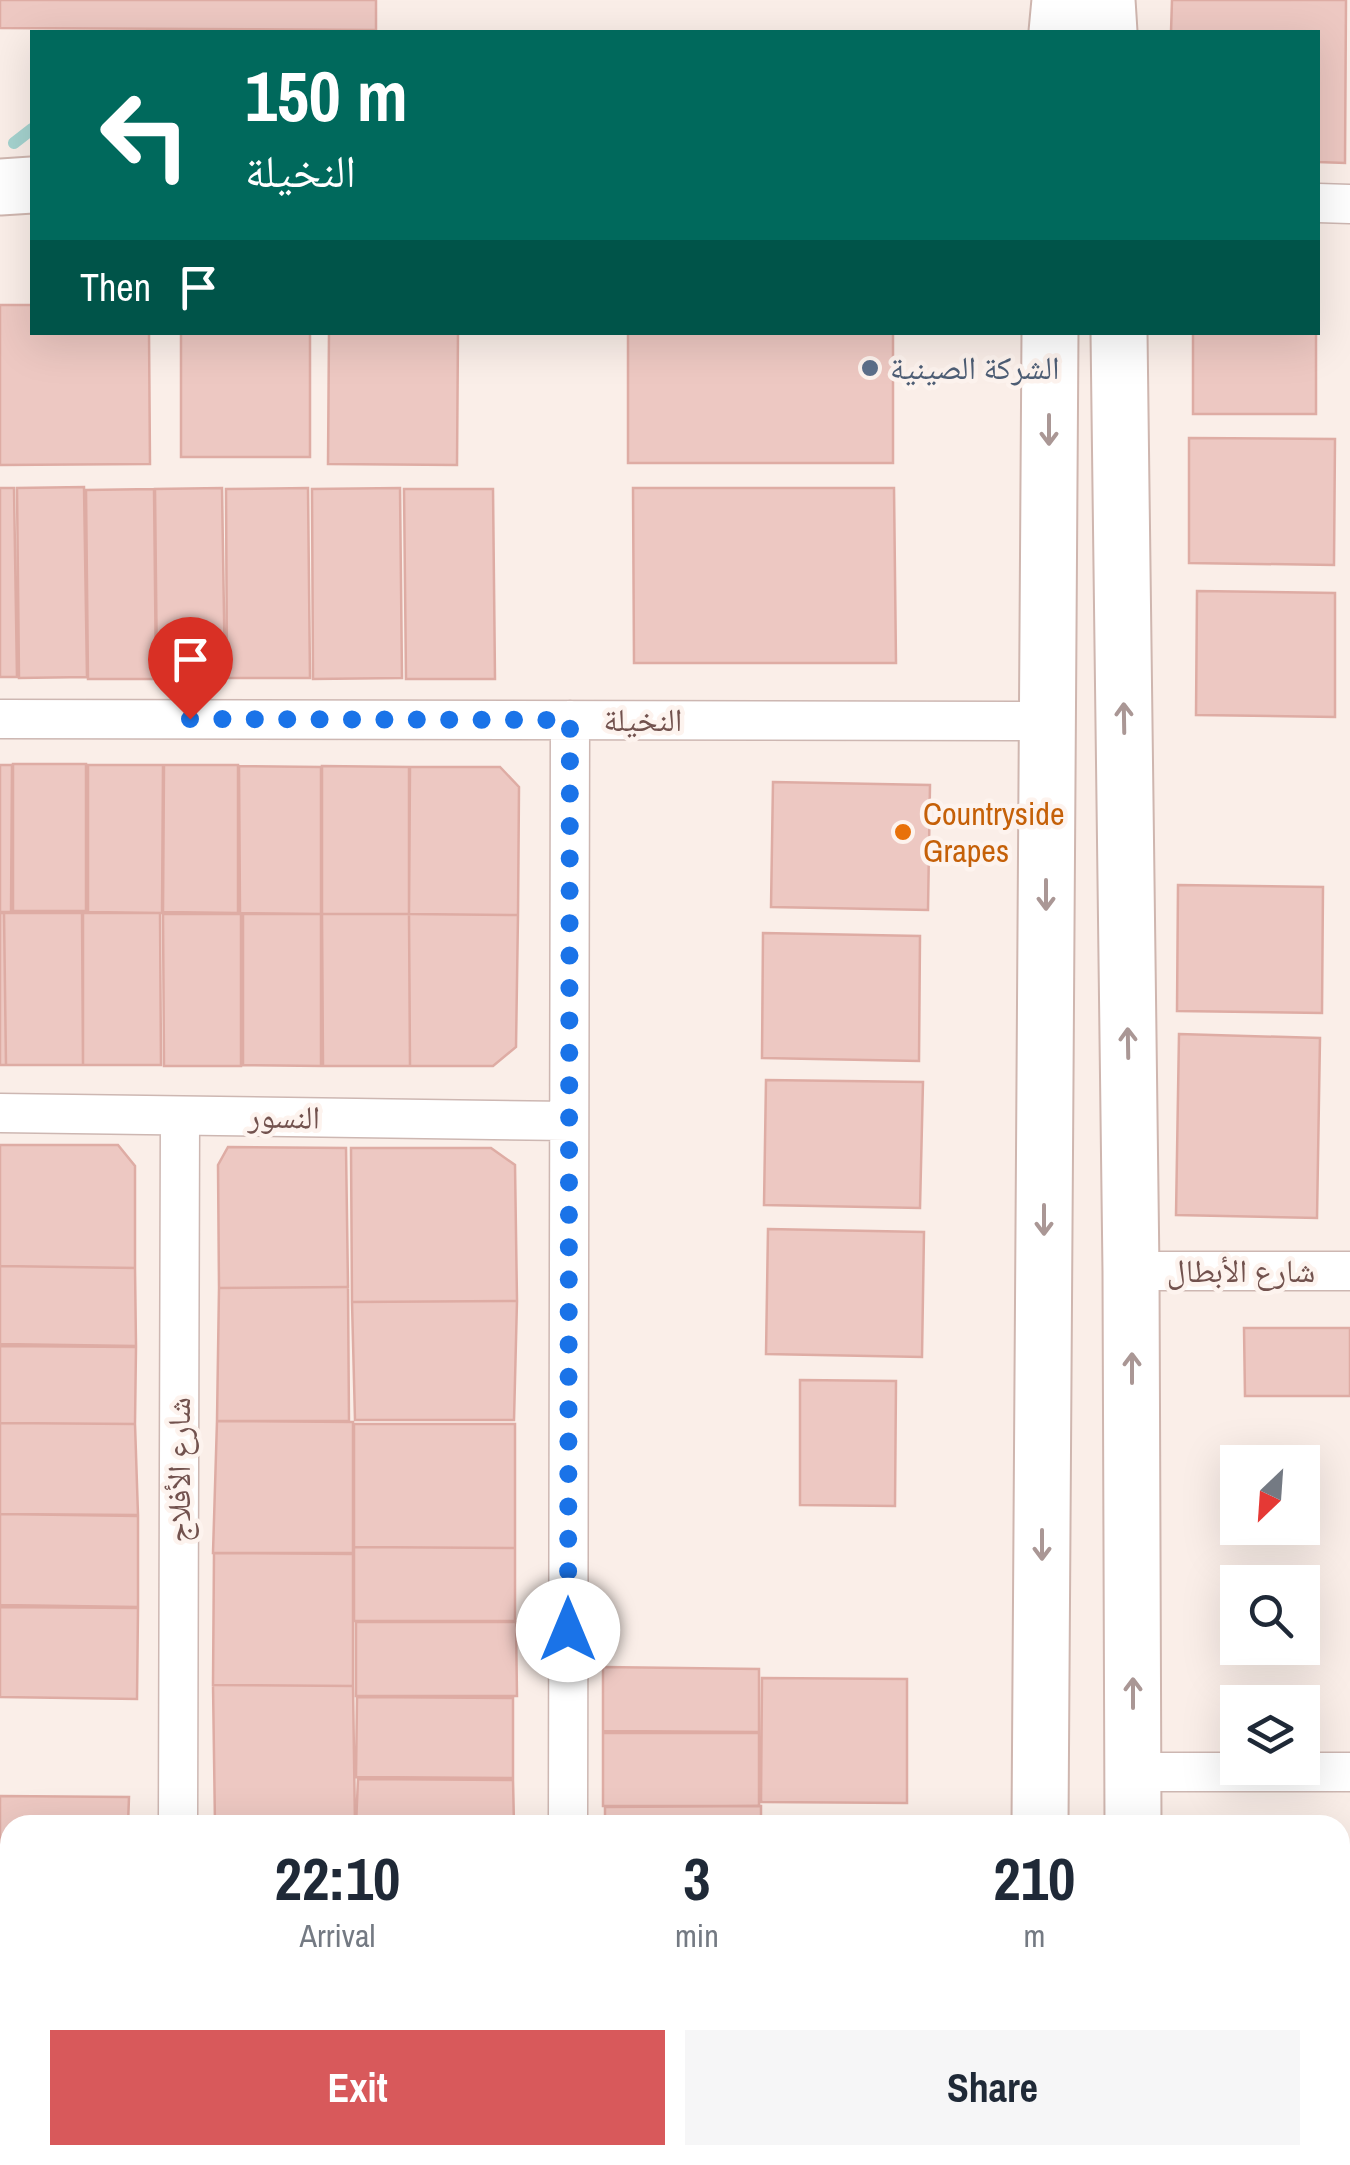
<!DOCTYPE html>
<meta charset="utf-8">
<style>
body{margin:0;font-family:"Archivo Narrow","Noto Naskh Arabic",sans-serif;background:#f6f6f7;color:#1f2937;height:100vh;display:flex;flex-direction:column;font-size:38px;white-space:nowrap}
*{box-sizing:border-box;margin:0}
p{font-size:32px;color:#747a83}
.icon{flex:none;width:55px;height:55px;fill:none;stroke:currentColor;stroke-width:2;stroke-linecap:round;stroke-linejoin:round}
.map{position:relative;flex:1;overflow:hidden}
.side{position:absolute;left:0px;top:1815px;width:1350px;height:350px;display:flex;flex-direction:column;background:#fff;border-radius:30px 30px 0 0;box-shadow:0 10px 40px #0002}
.side>*{flex:none}
.banner{position:absolute;left:30px;top:30px;width:1290px;height:305px;border-radius:0px;box-shadow:0 10px 40px #0002;background:#00695c;color:#fff;overflow:hidden}
.needle{width:65px;rotate:205deg}
.fabs{position:absolute;left:1220px;top:1445px;display:grid;gap:20px}
.fabs a{display:grid;place-items:center;width:100px;height:100px;border-radius:0px;background:#fff;box-shadow:0 10px 40px #0002;font-size:50px}
.pin{position:absolute;display:grid;place-items:center;width:85px;height:85px;color:#fff;margin:-102px -42px;border-radius:50% 50% 50% 0;rotate:-45deg;box-shadow:0 0 10px #0007}
.pin .icon{rotate:45deg}
.me{position:absolute;width:110px;margin:-55px;rotate:0deg;stroke-linejoin:round;filter:drop-shadow(0 0 8px #0008)}
.turn{display:flex;align-items:center;gap:35px;height:210px;padding:0 50px;font-size:45px}
.turn .icon{width:130px;height:130px;stroke-width:2.5}
.turn b{display:block;font-size:70px;line-height:85px}
.then{display:flex;align-items:center;height:95px;padding:0 50px;background:#0003;gap:20px;font-size:38px}
.eta{display:flex;justify-content:space-evenly;align-items:center;height:170px;text-align:center}
.eta b{font-size:60px;font-weight:800;line-height:70px}
.button{display:flex;gap:20px;margin-top:auto;padding:20px 50px}
.button a{flex:1;height:115px;border-radius:0px;background:#d8595b;color:#fff;font-size:40px;font-weight:800;line-height:115px;text-align:center}
.button a+a{background:#f6f6f7;color:#1f2937}
.map>svg:first-child{display:block}
</style>
<div class="map">
<svg width="1350" height="2165" viewBox="0 0 1350 2165">
<rect width="100%" height="100%" fill="#faeee8"/>
<g fill="none" stroke-linecap="round" stroke-linejoin="round">
<path stroke="#a5d3cf" stroke-width="12" d="M 159,32 L 202,0
M 14,143 L 32,129"/>
</g>
<path fill="#edc8c2" stroke="#deaca4" stroke-width="2.5" d="M 0,0 L 376,0 L 376,30 L 0,28 Z
M 1172,0 L 1346,0 L 1345,163 L 1318,162 L 1318,32 L 1171,32 Z
M 0,305 L 32,305 L 32,332 L 149,332 L 150,464 L 0,465 Z
M 181,332 L 310,332 L 310,457 L 181,457 Z
M 329,332 L 458,332 L 457,465 L 328,464 Z
M 628,332 L 893,332 L 893,463 L 628,463 Z
M 1193,332 L 1316,332 L 1316,414 L 1193,414 Z
M 1189,438 L 1335,439 L 1334,565 L 1189,563 Z
M 84,487 L 87,677 L 19,678 L 17,488 Z
M 0,488 L 14,488 L 17,677 L 0,677 Z
M 222,488 L 225,678 L 157,679 L 155,489 Z
M 308,488 L 310,678 L 227,678 L 226,489 Z
M 400,488 L 402,678 L 313,679 L 312,489 Z
M 633,488 L 894,488 L 896,663 L 634,663 Z
M 154,489 L 156,679 L 88,679 L 86,490 Z
M 404,489 L 493,489 L 495,679 L 406,679 Z
M 1197,591 L 1335,593 L 1335,717 L 1196,715 Z
M 13,764 L 86,764 L 86,911 L 13,911 Z
M 0,765 L 12,765 L 11,912 L 0,912 Z
M 88,765 L 163,765 L 162,913 L 88,912 Z
M 164,765 L 238,765 L 238,913 L 163,912 Z
M 239,766 L 321,767 L 321,914 L 240,913 Z
M 322,766 L 409,767 L 409,914 L 322,914 Z
M 410,767 L 500,767 L 519,787 L 518,915 L 409,914 Z
M 773,782 L 930,785 L 928,910 L 771,907 Z
M 1178,885 L 1323,887 L 1322,1013 L 1177,1011 Z
M 0,913 L 4,913 L 6,1065 L 0,1065 Z
M 4,913 L 82,913 L 83,1065 L 6,1065 Z
M 83,913 L 160,913 L 161,1065 L 83,1065 Z
M 163,914 L 241,914 L 241,1066 L 164,1066 Z
M 243,914 L 321,914 L 321,1066 L 243,1065 Z
M 322,914 L 409,914 L 410,1066 L 323,1066 Z
M 409,914 L 518,915 L 516,1047 L 493,1066 L 410,1066 Z
M 763,933 L 920,936 L 919,1061 L 762,1058 Z
M 1179,1034 L 1320,1038 L 1317,1218 L 1176,1215 Z
M 766,1080 L 923,1082 L 920,1208 L 764,1205 Z
M 0,1145 L 118,1145 L 135,1166 L 135,1268 L 0,1266 Z
M 228,1147 L 346,1148 L 348,1287 L 219,1288 L 218,1165 Z
M 351,1148 L 491,1148 L 515,1165 L 517,1301 L 352,1302 Z
M 768,1229 L 924,1232 L 922,1357 L 766,1354 Z
M 0,1266 L 135,1268 L 136,1346 L 0,1344 Z
M 348,1287 L 349,1421 L 217,1421 L 219,1288 Z
M 517,1301 L 514,1420 L 355,1420 L 352,1302 Z
M 1244,1328 L 1350,1328 L 1350,1396 L 1245,1396 Z
M 0,1346 L 136,1347 L 135,1424 L 0,1423 Z
M 800,1380 L 896,1381 L 895,1506 L 800,1505 Z
M 217,1421 L 353,1422 L 353,1553 L 213,1553 Z
M 0,1423 L 135,1424 L 138,1515 L 0,1514 Z
M 354,1424 L 515,1424 L 515,1548 L 354,1547 Z
M 0,1514 L 138,1516 L 138,1607 L 0,1605 Z
M 354,1547 L 515,1548 L 515,1621 L 354,1621 Z
M 214,1553 L 353,1554 L 353,1686 L 213,1685 Z
M 0,1607 L 138,1608 L 137,1699 L 0,1697 Z
M 356,1622 L 516,1622 L 517,1696 L 356,1696 Z
M 603,1667 L 759,1669 L 759,1732 L 603,1731 Z
M 762,1678 L 907,1679 L 907,1803 L 761,1802 Z
M 213,1685 L 353,1686 L 355,1825 L 215,1825 Z
M 357,1697 L 513,1698 L 513,1778 L 356,1777 Z
M 603,1733 L 759,1733 L 759,1806 L 603,1806 Z
M 358,1779 L 513,1780 L 514,1825 L 356,1825 Z
M 0,1796 L 129,1797 L 128,1825 L 10,1825 L 10,1884 L 0,1884 Z
M 761,1806 L 761,1825 L 605,1825 L 605,1807 Z
M 0,1884 L 10,1884 L 10,1980 L 0,1980 Z
M 0,2066 L 10,2066 L 10,2155 L 43,2155 L 43,2165 L 0,2165 Z
M 45,2155 L 132,2155 L 131,2165 L 45,2165 Z
M 132,2155 L 233,2155 L 233,2165 L 131,2165 Z
M 604,2155 L 759,2155 L 759,2165 L 604,2165 Z
M 763,2155 L 904,2155 L 904,2165 L 763,2165 Z
M 1172,2155 L 1314,2155 L 1314,2165 L 1172,2165 Z"/>
<g fill="none" stroke-linecap="round" stroke-linejoin="round">
<g stroke="#cdb7b2" stroke-width="41">
<path id="street" d="M 1318,203 L 1350,204
M 0,719 L 1047,721
M 0,1113 L 569,1121
M 1131,1271 L 1350,1271
M 1134,1772 L 1350,1772
M 178,1825 L 180,1116
M 568,1825 L 570,720
M 0,2025 L 10,2026
M 566,2165 L 566,2155"/>
</g>
<g stroke="#cfb6af" stroke-width="59">
<path id="secondary" d="M 1107,0 L 1109,32
M 1057,32 L 1060,0
M 0,187 L 32,185
M 1119,332 L 1131,1271 L 1133,1825
M 1040,1825 L 1050,332
M 1039,2165 L 1039,2155
M 1128,2165 L 1128,2155"/>
</g>
<use href="#street" stroke="#fff" stroke-width="38"/>
<use href="#secondary" stroke="#fff" stroke-width="55"/>
</g>
<defs><path id="oneway-shaft" d="M-6 0H5M1.5-3L5.5 0L1.5 3" fill="none" stroke-width="1.6" stroke-linecap="round" stroke-linejoin="round" transform="scale(2.5)"/></defs>
<g stroke="#aa9795">
<use href="#oneway-shaft" transform="translate(1049 430) rotate(90)"/>
<use href="#oneway-shaft" transform="translate(1124 718) rotate(-91)"/>
<use href="#oneway-shaft" transform="translate(1046 895) rotate(90)"/>
<use href="#oneway-shaft" transform="translate(1128 1043) rotate(-91)"/>
<use href="#oneway-shaft" transform="translate(1044 1220) rotate(90)"/>
<use href="#oneway-shaft" transform="translate(1132 1368) rotate(-90)"/>
<use href="#oneway-shaft" transform="translate(1042 1545) rotate(90)"/>
<use href="#oneway-shaft" transform="translate(1133 1693) rotate(-90)"/>
</g>
<g fill="none" stroke-linecap="round" stroke-linejoin="round">
<path stroke="#1a73e8" stroke-width="18" stroke-dasharray="0 32.4" d="M 190,719 L 570,720 L 568,1630"/>
</g>
<circle fill="#5c6f8a" stroke="#fdf3ee" stroke-width="4" cx="870" cy="368" r="10"/>
<circle fill="#e8710a" stroke="#fdf3ee" stroke-width="4" cx="903" cy="832" r="10"/>
<g text-anchor="middle" stroke-width="9" stroke-linejoin="round" paint-order="stroke">
<g font-size="32" fill="#4e5e75" stroke="#fdf3ee" text-anchor="start">
<text x="890" y="379">الشركة الصينية</text>
</g>
<g font-size="32" fill="#72524e" stroke="#fdf3ee">
<text x="643" y="731">النخيلة</text>
<text transform="translate(284 1117) rotate(1)" y="11">النسور</text>
<text x="1241" y="1282">شارع الأبطال</text>
<text transform="translate(179 1470) rotate(-90)" y="11">شارع الأفلاج</text>
</g>
<g font-size="32" fill="#c56008" stroke="#fdf3ee" text-anchor="start">
<text x="923" y="825">Countryside<tspan x="923" dy="37">Grapes</tspan></text>
</g>
</g>
</svg>
<div class="fabs">
<a><svg class="needle" viewBox="-14 -14 28 28"><path d="M0-13l5 13h-10z" fill="#e53935"/><path d="M0 13l5-13h-10z" fill="#747a83"/></svg></a>
<a><svg class="icon" aria-label="search" viewBox="0 0 24 24"><circle cx="10" cy="10" r="6"/><path d="M15 15l6 6"/></svg></a>
<a><svg class="icon" aria-label="layers" viewBox="0 0 24 24"><path d="M12 4l9 5-9 5-9-5zM3 14l9 5 9-5"/></svg></a>
</div>
<div class="pin" style="left:190px;top:719px;background:#d93025"><svg class="icon" aria-label="arrive" viewBox="0 0 24 24"><path d="M6 21V4h12l-3 4 3 4H6"/></svg></div>
<svg class="me" style="left:568px;top:1630px" viewBox="-20 -20 40 40"><circle r="19" fill="#fff"/><path d="M0-13L10 11 0 6-10 11z" fill="#1a73e8"/></svg>
<div class="banner">
<div class="turn"><svg class="icon" aria-label="left" viewBox="0 0 24 24"><path d="M17 20v-9H6M10 6l-5 5 5 5"/></svg><div><b>150 m</b>النخيلة</div></div>
<div class="then">Then<svg class="icon" aria-label="arrive" viewBox="0 0 24 24"><path d="M6 21V4h12l-3 4 3 4H6"/></svg></div>
</div>
<section class="side">
<div class="eta">
<div><b>22:10</b><p>Arrival</p></div>
<div><b>3</b><p>min</p></div>
<div><b>210</b><p>m</p></div>
</div>
<div class="button"><a>Exit</a><a>Share</a></div>
</section>
</div>
